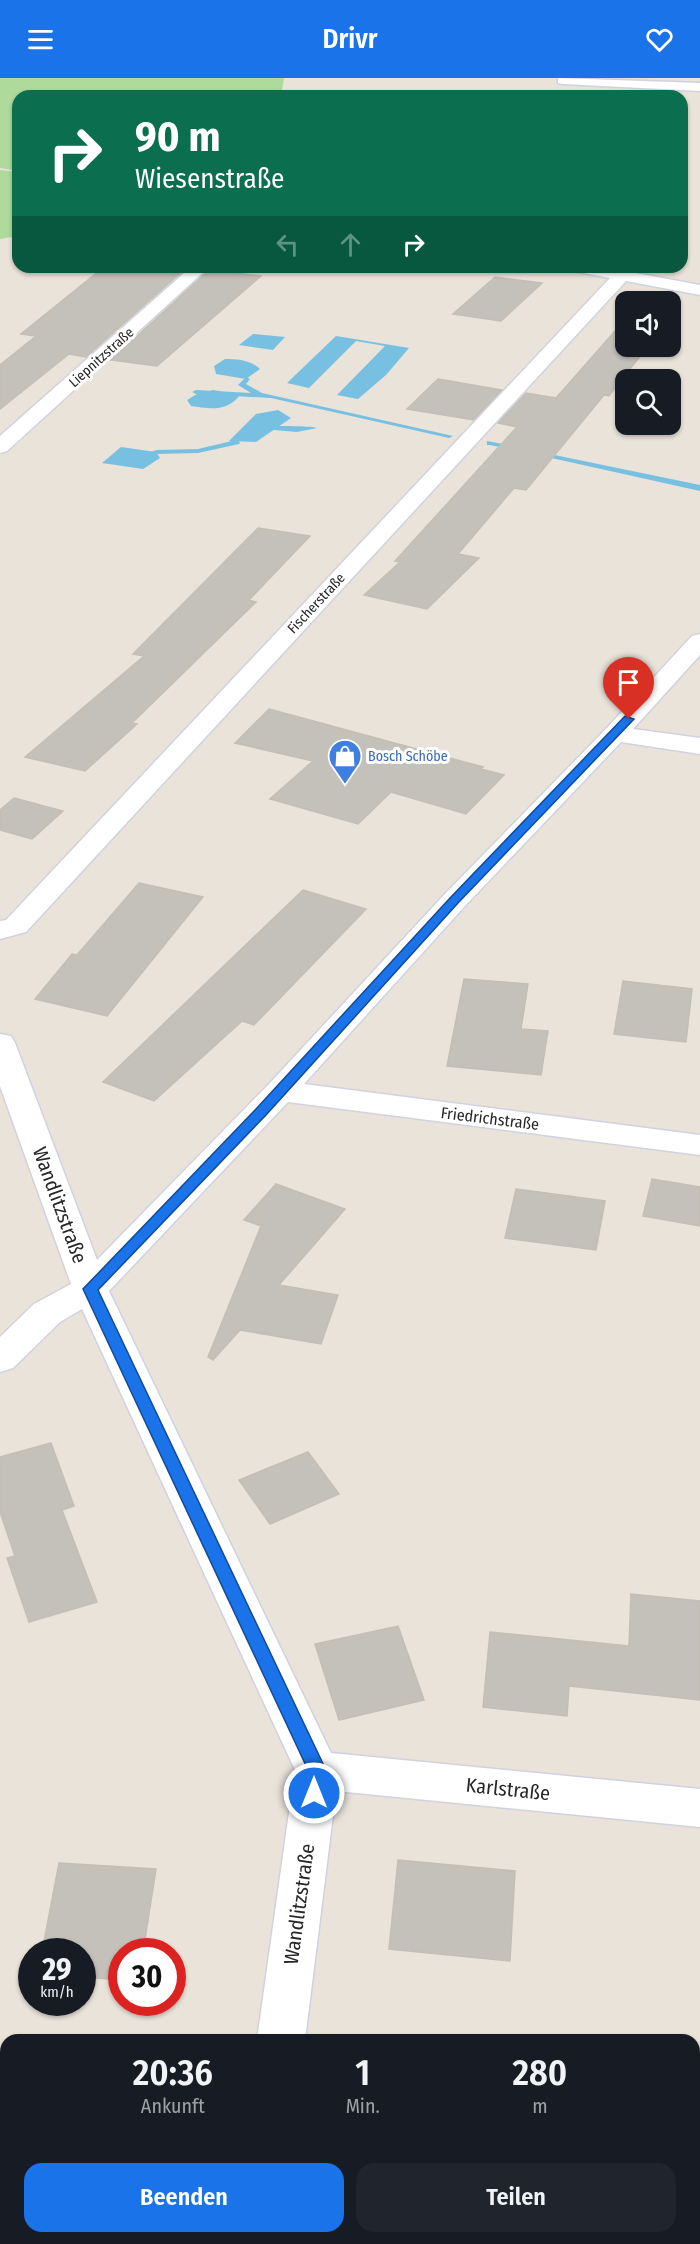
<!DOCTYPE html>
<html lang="de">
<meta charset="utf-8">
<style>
body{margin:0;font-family:"Fira Sans Condensed",sans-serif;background:#20242c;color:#f1f3f6;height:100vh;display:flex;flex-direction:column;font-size:22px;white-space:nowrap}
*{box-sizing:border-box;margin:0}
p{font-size:20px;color:#9ea1a6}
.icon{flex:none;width:33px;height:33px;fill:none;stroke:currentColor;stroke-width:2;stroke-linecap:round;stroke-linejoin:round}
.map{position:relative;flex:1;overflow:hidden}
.details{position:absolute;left:0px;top:1956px;width:700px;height:210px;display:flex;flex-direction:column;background:#171b24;border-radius:18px 18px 0 0;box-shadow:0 2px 4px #0004}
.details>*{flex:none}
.guide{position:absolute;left:12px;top:12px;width:676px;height:183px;border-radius:18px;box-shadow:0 2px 4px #0004;background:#0b6e4f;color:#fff;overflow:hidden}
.buttons{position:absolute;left:615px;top:213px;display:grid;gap:12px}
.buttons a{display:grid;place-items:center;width:66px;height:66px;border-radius:12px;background:#171b24;box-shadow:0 2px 4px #0004;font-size:30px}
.speed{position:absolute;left:18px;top:1860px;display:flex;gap:12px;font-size:30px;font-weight:700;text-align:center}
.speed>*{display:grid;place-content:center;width:78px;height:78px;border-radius:50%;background:#171b24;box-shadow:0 2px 4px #0004;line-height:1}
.speed small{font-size:15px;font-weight:400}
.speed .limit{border:9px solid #d22;background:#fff;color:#111}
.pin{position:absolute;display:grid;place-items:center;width:51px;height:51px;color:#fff;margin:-62px -26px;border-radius:50% 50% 50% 0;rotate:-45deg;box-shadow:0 0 6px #0007}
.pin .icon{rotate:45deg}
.me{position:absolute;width:66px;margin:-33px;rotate:0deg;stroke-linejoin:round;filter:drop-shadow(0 0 4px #0008)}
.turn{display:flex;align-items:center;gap:21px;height:126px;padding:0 24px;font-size:27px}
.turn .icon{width:78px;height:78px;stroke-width:2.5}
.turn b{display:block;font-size:42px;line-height:51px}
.lanes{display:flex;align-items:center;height:57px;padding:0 24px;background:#0003;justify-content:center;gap:30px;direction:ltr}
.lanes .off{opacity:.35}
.eta{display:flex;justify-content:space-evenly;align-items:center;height:102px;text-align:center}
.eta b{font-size:36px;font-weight:600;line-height:42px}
.action{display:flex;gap:12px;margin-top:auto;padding:12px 24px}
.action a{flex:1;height:69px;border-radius:18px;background:#1a73e8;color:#fff;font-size:24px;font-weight:600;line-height:69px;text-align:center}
.action a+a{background:#20242c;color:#f1f3f6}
header{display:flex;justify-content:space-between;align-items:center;height:78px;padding:0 24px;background:#1a73e8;color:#fff;font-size:27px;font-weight:600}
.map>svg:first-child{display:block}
</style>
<header><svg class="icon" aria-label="menu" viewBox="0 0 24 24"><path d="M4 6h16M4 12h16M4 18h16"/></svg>Drivr<svg class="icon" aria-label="heart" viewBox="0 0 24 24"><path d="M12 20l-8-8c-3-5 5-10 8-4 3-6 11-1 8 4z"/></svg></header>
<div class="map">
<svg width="700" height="2166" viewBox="0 0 700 2166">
<rect width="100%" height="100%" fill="#e9e3da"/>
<path fill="#aeda9c" d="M 0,0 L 284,0 L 281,18 L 18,18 L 18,93 L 0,90 Z
M 0,92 L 18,94 L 18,158 L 0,161 Z"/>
<path fill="#77c0e1" d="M 253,256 L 285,259 L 273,272 L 239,267 Z
M 336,258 L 409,270 L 386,297 L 358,321 L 337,317 L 385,268 L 356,263 L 309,310 L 287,305 Z
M 225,281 C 237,281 251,282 260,291 L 246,301 L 216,296 L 214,288 Z
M 213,312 L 240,317 C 227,334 210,331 191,328 L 187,322 L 197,316 Z
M 278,332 L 291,340 L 256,364 L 229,363 L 256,336 Z
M 121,369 L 156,374 L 160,380 L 143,391 L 102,385 Z"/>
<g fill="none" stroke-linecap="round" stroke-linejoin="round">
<path fill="#77c0e1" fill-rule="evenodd" d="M 246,299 L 250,301 L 246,306 L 262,315 L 453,358 L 449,360 L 271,320 L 196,316 L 192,314 L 196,312 L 251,315 L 238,307 Z
M 274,348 C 281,348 313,348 317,350 L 297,354 L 274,352 Z
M 236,362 L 240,364 L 239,366 L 198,375 L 156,376 L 152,374 L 156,372 L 198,371 Z
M 487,363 L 519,369 L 523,371 L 519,373 L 490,367 L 487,367 Z
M 535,373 L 700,407 L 700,413 L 538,377 L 535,377 Z"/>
</g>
<path fill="#c4c0ba" stroke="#c3bfb4" stroke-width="1.5" d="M 104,189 L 187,189 L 86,279 L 69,276 L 0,331 L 0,287 L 36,258 L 21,256 Z
M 209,192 L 261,198 L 157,288 L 111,282 Z
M 495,199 L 542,205 L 501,243 L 453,236 Z
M 615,253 L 626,254 L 626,268 L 648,268 L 609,318 L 604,317 L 526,412 L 514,410 L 458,476 L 479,480 L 427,531 L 364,517 L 400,484 L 395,483 L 517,349 L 498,345 L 526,315 L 556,320 Z
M 438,301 L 502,312 L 474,342 L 407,331 Z
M 258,450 L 310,458 L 249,522 L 256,524 L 132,645 L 137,646 L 85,693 L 25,679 L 144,578 L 133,576 Z
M 269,631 L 483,689 L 481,691 L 504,697 L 466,736 L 391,714 L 358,746 L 270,721 L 313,683 L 235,665 Z
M 14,720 L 63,733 L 32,761 L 0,752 L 0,732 Z
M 139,805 L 203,819 L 107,938 L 35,921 L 72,876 L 77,877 Z
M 303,812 L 366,831 L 254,947 L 242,943 L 154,1023 L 103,1004 Z
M 464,901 L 528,906 L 521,951 L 548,953 L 541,997 L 447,988 Z
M 623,903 L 692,911 L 686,964 L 614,956 Z
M 652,1101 L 700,1109 L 700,1148 L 643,1138 Z
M 276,1106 L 345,1131 L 279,1207 L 338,1217 L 321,1266 L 240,1252 L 213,1282 L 208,1279 L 261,1148 L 244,1142 Z
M 516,1111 L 605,1123 L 596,1172 L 505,1160 Z
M 51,1365 L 74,1428 L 62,1432 L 97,1524 L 29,1544 L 7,1480 L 15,1478 L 0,1434 L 0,1379 Z
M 308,1374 L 339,1416 L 270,1446 L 239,1402 Z
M 631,1516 L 700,1523 L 700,1622 L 569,1608 L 567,1638 L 483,1629 L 490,1554 L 629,1568 Z
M 398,1548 L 424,1622 L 339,1642 L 315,1566 Z
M 398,1782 L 515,1793 L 510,1883 L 389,1871 Z
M 59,1785 L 156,1791 L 143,1874 L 122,1874 L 122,1902 L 82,1899 L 82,1874 L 42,1874 Z"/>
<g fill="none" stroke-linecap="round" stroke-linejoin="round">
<g stroke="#d0d2df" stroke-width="3">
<path id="minor" d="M 558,0 L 700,5 L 700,13 L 563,6 L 558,5 Z
M 191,189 L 209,189 L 7,373 L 0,375 L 0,358 Z
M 570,189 L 628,189 L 630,194 L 700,207 L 700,217 L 626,203 L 26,854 L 0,861 L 0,843 L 6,842 L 610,200 L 572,193 Z
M 700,556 L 700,577 L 633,651 L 700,660 L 700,676 L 621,664 L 464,829 L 304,1006 L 700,1057 L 700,1077 L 288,1024 L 109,1213 L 331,1675 L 700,1711 L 700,1749 L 336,1713 L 305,1962 L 257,1962 L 295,1692 L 82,1231 L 60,1244 L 13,1290 L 0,1294 L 0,1259 L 34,1226 L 71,1206 L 0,1008 L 0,956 L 11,958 L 15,965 L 97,1182 L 269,1006 L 444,817 L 606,651 L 692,558 Z
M 229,2160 L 281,2160 L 280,2166 L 228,2166 Z"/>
</g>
<use href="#minor" fill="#fff" fill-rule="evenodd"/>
</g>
<path fill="#1a73e8" stroke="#114b97" stroke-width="1.5" d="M 625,638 L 634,641 L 458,825 L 266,1037 L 98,1212 L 326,1692 L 320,1720 L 314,1723 L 307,1720 L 305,1715 L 308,1692 L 83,1211 L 256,1031 L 450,820 Z"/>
<defs>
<g id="shop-pin" transform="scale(1.725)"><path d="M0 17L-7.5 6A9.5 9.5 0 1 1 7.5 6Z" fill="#3f7fe0" stroke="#fff"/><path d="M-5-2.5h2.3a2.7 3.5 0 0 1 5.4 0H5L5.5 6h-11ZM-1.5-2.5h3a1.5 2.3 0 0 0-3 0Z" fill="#fff"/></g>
</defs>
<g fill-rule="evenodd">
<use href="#shop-pin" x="345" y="678"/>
</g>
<g text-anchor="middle" stroke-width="6" stroke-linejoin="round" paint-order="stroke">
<g font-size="14" fill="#272727" stroke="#fff">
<text transform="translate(101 279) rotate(-42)" y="5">Liepnitzstraße</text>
<text transform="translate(316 525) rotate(-47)" y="5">Fischerstraße</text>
</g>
<g font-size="14" fill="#366cbe" stroke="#fff" text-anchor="start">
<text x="368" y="683">Bosch Schöbe</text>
</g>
<g font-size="16" fill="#272727" stroke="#fff">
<text transform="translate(490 1040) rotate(7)" y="6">Friedrichstraße</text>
</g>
<g font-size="20" fill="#272727" stroke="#fff">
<text transform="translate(60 1127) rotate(70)" y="7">Wandlitzstraße</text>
<text transform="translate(508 1711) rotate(6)" y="7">Karlstraße</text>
<text transform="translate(299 1826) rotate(-82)" y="7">Wandlitzstraße</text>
</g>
</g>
</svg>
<div class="buttons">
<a><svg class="icon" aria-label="sound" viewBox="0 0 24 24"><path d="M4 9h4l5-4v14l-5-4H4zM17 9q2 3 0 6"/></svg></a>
<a><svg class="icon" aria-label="search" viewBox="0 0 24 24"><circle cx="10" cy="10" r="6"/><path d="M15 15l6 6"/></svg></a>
</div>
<div class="speed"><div>29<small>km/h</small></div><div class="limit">30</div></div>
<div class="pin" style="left:629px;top:641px;background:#d93025"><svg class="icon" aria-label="arrive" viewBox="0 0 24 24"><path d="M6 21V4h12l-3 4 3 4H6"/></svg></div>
<svg class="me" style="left:314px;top:1715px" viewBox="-20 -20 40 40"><circle r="17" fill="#1a73e8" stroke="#fff" stroke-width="3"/><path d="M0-11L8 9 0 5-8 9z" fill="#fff"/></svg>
<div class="guide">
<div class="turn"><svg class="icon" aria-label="right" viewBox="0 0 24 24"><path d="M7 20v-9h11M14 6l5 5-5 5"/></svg><div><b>90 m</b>Wiesenstraße</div></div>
<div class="lanes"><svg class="icon off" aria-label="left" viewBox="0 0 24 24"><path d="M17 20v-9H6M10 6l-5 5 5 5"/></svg><svg class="icon off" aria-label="ahead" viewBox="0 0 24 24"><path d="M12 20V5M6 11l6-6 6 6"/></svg><svg class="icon" aria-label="right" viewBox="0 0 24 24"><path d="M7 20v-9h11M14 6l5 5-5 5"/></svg></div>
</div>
<section class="details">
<div class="eta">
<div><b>20:36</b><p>Ankunft</p></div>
<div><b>1</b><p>Min.</p></div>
<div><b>280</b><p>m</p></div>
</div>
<div class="action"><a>Beenden</a><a>Teilen</a></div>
</section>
</div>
